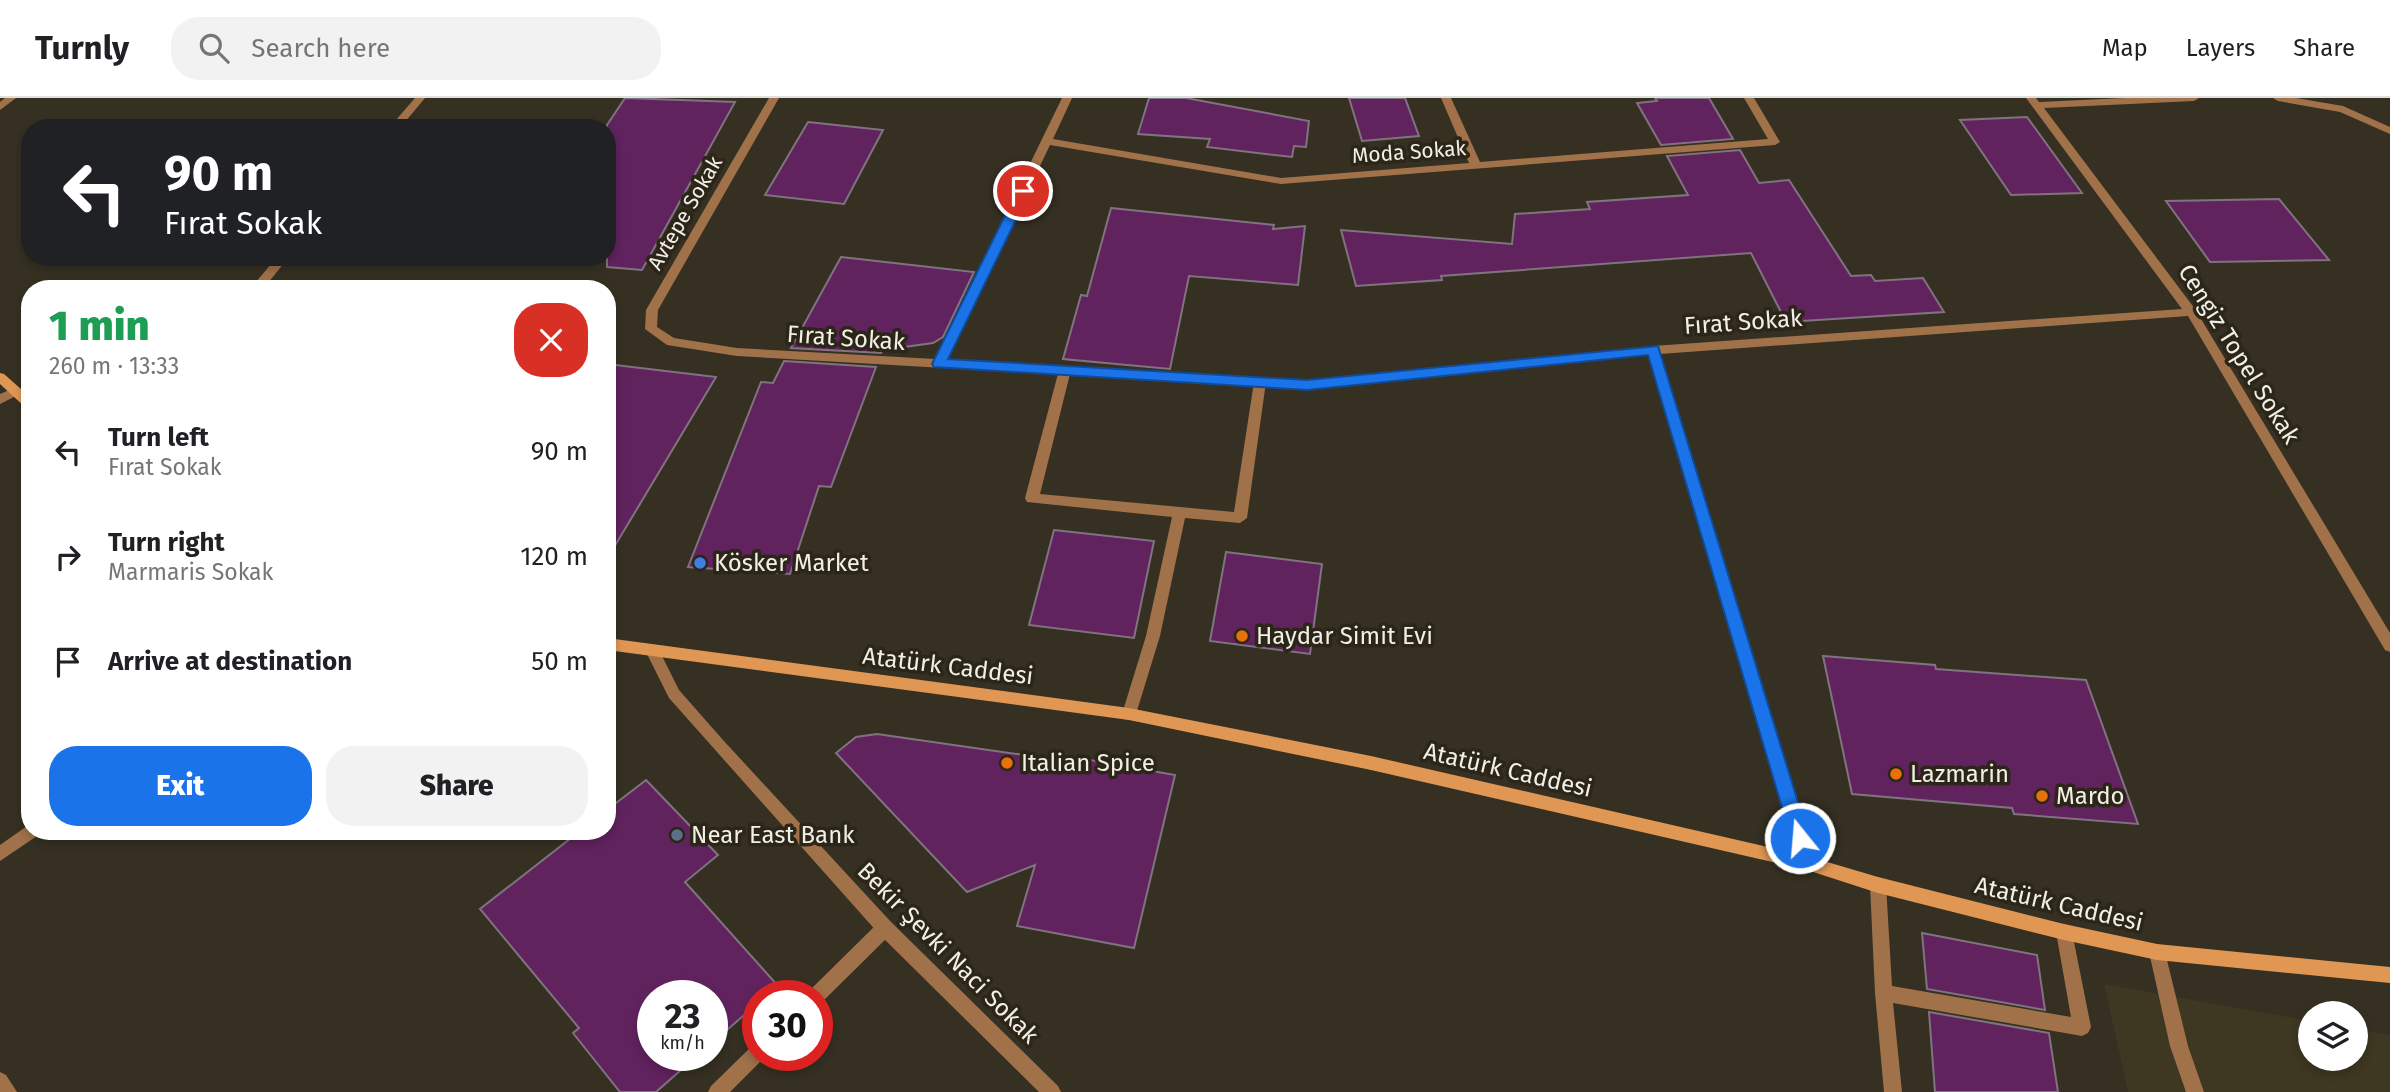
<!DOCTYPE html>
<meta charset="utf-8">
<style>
body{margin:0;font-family:"Fira Sans",sans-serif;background:#f2f2f2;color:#202124;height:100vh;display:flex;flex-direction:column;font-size:26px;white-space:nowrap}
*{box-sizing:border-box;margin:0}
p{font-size:23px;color:#757577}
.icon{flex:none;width:38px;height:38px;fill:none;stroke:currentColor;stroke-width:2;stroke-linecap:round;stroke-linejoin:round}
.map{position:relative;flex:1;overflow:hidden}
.details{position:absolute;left:21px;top:182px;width:595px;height:560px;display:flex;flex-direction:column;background:#fff;border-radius:28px;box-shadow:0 4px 10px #0003}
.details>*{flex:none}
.hud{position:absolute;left:21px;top:21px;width:595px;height:147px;border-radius:28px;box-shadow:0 4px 10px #0003;background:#202124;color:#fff;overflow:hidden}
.buttons{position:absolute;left:2298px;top:903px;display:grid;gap:14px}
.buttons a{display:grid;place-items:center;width:70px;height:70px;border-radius:50%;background:#fff;box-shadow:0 4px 10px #0003;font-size:35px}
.speed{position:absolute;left:637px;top:882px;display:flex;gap:14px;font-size:35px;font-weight:700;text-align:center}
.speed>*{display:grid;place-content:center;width:91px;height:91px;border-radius:50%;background:#fff;box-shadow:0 4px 10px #0003;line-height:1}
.speed small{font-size:18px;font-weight:400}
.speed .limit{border:10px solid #d22;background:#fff;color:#111}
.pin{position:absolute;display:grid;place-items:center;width:60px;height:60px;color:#fff;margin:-30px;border:4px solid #fff;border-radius:50%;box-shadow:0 2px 7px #0007}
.me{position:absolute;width:77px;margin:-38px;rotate:343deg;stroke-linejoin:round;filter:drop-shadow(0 0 5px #0008)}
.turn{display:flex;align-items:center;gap:24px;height:147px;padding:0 28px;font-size:32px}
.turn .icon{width:91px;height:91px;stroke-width:2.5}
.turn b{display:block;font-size:49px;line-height:60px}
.round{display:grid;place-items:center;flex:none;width:74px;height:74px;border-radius:28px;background:#f2f2f2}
.headline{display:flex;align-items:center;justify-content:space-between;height:119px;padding:0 28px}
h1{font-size:42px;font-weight:800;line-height:52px;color:#1e9e55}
.button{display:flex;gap:14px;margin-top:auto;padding:14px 28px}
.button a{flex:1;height:80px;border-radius:28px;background:#1a73e8;color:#fff;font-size:28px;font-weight:800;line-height:80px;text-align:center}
.button a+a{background:#f2f2f2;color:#202124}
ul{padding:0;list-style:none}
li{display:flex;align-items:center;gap:21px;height:105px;padding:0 28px}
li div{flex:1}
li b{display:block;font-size:26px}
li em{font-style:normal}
header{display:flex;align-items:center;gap:42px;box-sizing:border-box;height:98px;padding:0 35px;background:#fff;border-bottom:2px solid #e0e0e0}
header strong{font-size:33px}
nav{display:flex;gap:38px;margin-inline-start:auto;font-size:24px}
.search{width:490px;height:63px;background:#f2f2f2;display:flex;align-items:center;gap:18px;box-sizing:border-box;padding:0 24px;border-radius:28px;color:#757577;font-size:26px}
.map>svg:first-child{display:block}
</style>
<header>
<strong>Turnly</strong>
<div class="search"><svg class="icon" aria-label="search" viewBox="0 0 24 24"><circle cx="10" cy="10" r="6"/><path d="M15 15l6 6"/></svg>Search here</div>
<nav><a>Map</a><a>Layers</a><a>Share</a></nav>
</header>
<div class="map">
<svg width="2390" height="994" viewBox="0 0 2390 994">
<rect width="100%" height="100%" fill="#353022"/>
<path fill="#3e3722" d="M 2104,886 L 2310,923 L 2310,961 L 2356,961 L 2356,931 L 2390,937 L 2390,994 L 2128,994 Z"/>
<path fill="#60235e" stroke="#80737f" stroke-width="2" d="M 625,0 L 735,4 L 642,172 L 607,169 L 607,27 Z
M 1149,0 L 1186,0 L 1309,23 L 1306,49 L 1294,48 L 1292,59 L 1207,49 L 1210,41 L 1138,36 Z
M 1349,0 L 1405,0 L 1419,38 L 1362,43 Z
M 1655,0 L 1709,0 L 1733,41 L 1661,47 L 1637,5 L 1657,3 Z
M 2027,19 L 2082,95 L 2011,97 L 1960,22 Z
M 808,24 L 883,32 L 844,106 L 765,97 Z
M 1740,52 L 1759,85 L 1789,82 L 1851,178 L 1871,177 L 1875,183 L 1923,180 L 1944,214 L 1786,224 L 1751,155 L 1441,178 L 1442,182 L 1356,188 L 1341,132 L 1512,146 L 1515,116 L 1590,111 L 1587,104 L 1688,97 L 1667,58 Z
M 2279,101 L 2329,162 L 2210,164 L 2166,103 Z
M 1111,110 L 1274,127 L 1273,131 L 1305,128 L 1298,187 L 1189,178 L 1170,271 L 1063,261 L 1081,197 L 1087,198 Z
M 841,159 L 974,174 L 943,239 L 933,245 L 883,252 L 881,255 L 791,250 Z
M 784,263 L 876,269 L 831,389 L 819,388 L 790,476 L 688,469 L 761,284 L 773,285 Z
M 607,266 L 716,279 L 607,461 Z
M 1054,432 L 1154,443 L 1134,540 L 1029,527 Z
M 1226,454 L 1322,466 L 1310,556 L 1210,543 Z
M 1823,558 L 1935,567 L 1936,571 L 2086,582 L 2138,726 L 2014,716 L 2012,710 L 1852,696 Z
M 877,636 L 1066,663 L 1067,658 L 1175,677 L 1134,850 L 1017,828 L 1035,767 L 967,794 L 836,655 L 856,639 Z
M 646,682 L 718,757 L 685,784 L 778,888 L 767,898 L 758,898 L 758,905 L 712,945 L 712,898 L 653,898 L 653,957 L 698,957 L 656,994 L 620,994 L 573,935 L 579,930 L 480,811 L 580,733 L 607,733 L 607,712 Z
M 1922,835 L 2037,857 L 2045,912 L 1927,891 Z
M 1929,914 L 2049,935 L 2058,994 L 1935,994 Z"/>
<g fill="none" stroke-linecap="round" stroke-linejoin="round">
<path fill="#a1724a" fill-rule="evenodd" d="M 1065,268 L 1071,272 L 1040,396 L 1234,414 L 1254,284 L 1260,280 L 1266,284 L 1247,420 L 1240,425 L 1185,420 L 1160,538 L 1136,616 L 1134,621 L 1129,622 L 1124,621 L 1122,616 L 1146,538 L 1172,419 L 1027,404 L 1025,400 L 1059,272 Z
M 1878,779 L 1884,782 L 1886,787 L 1892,888 L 2071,919 L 2056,834 L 2058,828 L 2064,826 L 2070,828 L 2072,834 L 2091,929 L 2088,935 L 2082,938 L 1893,905 L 1902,994 L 1884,994 L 1875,895 L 1870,787 L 1872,782 Z
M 2157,846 L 2163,848 L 2165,854 L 2188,948 L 2204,994 L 2186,994 L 2170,948 L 2149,854 L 2151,848 Z"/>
<path fill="#a1724a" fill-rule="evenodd" d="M 5,0 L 16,0 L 0,12 L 0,4 Z
M 415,0 L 425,0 L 400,30 L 389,30 Z
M 769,0 L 779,0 L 658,212 L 657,229 L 674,240 L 737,250 L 935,261 L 1062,0 L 1072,0 L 1053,41 L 1281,80 L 1469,65 L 1441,0 L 1451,0 L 1480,64 L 1768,41 L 1744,0 L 1754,0 L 1780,44 L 1775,47 L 1281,86 L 1050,47 L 947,262 L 1307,283 L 1653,248 L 2182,211 L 2026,0 L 2036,0 L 2039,4 L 2125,0 L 2199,0 L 2194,3 L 2044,10 L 2195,211 L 2390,535 L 2390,554 L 2385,552 L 2188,218 L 1660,256 L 1815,765 L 1813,770 L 1807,772 L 1801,770 L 1799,765 L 1648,257 L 1307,291 L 737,258 L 667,247 L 645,231 L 646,212 Z
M 2273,0 L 2296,0 L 2343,8 L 2390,29 L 2390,36 L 2340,14 L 2278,3 Z
M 277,159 L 289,159 L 263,191 L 250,191 Z
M 16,289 L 22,293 L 20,296 L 0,306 L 0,296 Z
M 30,726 L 30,733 L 39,733 L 37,738 L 0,763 L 0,747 Z
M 885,822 L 891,824 L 893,830 L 891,836 L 822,904 L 817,906 L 817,898 L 808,898 L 810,892 L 879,824 Z
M 758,945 L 758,957 L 765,957 L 764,960 L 730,994 L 708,994 L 711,988 L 752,948 Z
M 0,974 L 6,977 L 17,994 L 0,994 Z"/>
<path fill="#a1724a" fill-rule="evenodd" d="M 653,548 L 658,550 L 679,592 L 723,642 L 891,824 L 1058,988 L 1061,994 L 1039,994 L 879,836 L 669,600 L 646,554 L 648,550 Z"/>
<path fill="#e19754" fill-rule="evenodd" d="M 0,275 L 4,276 L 30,299 L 30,311 L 26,310 L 0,286 Z
M 607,540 L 1129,610 L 1371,658 L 1807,758 L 1878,779 L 2064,826 L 2157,846 L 2390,869 L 2390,885 L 2157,862 L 2064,842 L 1878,795 L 1807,772 L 1371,672 L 1129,622 L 607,552 Z"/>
</g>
<path fill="#1a73e8" stroke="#114b97" stroke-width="2" d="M 1023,89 L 1030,93 L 948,261 L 1307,282 L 1658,248 L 1809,740 L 1806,745 L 1800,748 L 1793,745 L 1791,740 L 1648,257 L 1307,292 L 934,269 L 932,266 L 1017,93 Z"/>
<circle fill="#3f7fe0" stroke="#2b2618" stroke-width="2.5" cx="700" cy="465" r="7"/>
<g fill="#e8710a" stroke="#2b2618" stroke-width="2.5">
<circle cx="1242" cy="538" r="7"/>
<circle cx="1007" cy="665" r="7"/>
<circle cx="1896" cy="676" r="7"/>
<circle cx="2042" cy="698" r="7"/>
</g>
<circle fill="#5c6f8a" stroke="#2b2618" stroke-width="2.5" cx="677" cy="737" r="7"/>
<g text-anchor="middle" stroke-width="7" stroke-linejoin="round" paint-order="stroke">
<g font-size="21" fill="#f2efe6" stroke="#2b2618">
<text transform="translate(1409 54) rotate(-4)" y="7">Moda Sokak</text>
<text transform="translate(685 115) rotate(-60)" y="7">Avtepe Sokak</text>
</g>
<g font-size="24" fill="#f2efe6" stroke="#2b2618">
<text transform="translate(1743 224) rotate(-4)" y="8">Fırat Sokak</text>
<text transform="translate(846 240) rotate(4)" y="8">Fırat Sokak</text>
<text transform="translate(2239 256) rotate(58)" y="8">Cengiz Topel Sokak</text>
<text transform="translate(948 568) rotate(7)" y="8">Atatürk Caddesi</text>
<text transform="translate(1508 672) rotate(13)" y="8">Atatürk Caddesi</text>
<text transform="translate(2059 806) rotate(13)" y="8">Atatürk Caddesi</text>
<text transform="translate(948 855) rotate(45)" y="8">Bekir Şevki Naci Sokak</text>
</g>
<g font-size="24" fill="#f2efe6" stroke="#2b2618" text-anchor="start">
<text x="714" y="473">Kösker Market</text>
<text x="1256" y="546">Haydar Simit Evi</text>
<text x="1021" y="673">Italian Spice</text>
<text x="1910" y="684">Lazmarin</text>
<text x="2056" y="706">Mardo</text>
<text x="691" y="745">Near East Bank</text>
</g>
</g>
</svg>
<div class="buttons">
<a><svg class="icon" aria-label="layers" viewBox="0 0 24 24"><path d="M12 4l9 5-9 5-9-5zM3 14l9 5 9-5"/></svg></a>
</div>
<div class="speed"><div>23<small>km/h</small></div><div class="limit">30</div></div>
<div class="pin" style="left:1023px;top:93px;background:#d93025"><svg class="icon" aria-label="arrive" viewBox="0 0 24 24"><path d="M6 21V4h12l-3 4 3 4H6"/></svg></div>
<svg class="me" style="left:1800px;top:740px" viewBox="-20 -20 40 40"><circle r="17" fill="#1a73e8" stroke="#fff" stroke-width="3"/><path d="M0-11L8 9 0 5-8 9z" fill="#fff"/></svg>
<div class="hud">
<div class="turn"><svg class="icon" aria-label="left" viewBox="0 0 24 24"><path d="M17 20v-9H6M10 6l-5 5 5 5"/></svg><div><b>90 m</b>Fırat Sokak</div></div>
</div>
<section class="details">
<div class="headline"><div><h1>1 min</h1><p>260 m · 13:33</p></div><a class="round" style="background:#d93025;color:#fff"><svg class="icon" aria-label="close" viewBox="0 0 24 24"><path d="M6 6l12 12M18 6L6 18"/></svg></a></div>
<ul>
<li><svg class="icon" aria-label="left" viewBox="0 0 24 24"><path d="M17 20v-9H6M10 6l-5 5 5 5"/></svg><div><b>Turn left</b><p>Fırat Sokak</p></div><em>90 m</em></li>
<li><svg class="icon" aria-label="right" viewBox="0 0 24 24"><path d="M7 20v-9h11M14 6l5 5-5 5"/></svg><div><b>Turn right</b><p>Marmaris Sokak</p></div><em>120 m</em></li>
<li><svg class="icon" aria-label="arrive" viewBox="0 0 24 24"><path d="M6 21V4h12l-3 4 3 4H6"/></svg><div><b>Arrive at destination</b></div><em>50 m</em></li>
</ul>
<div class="button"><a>Exit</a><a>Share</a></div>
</section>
</div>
